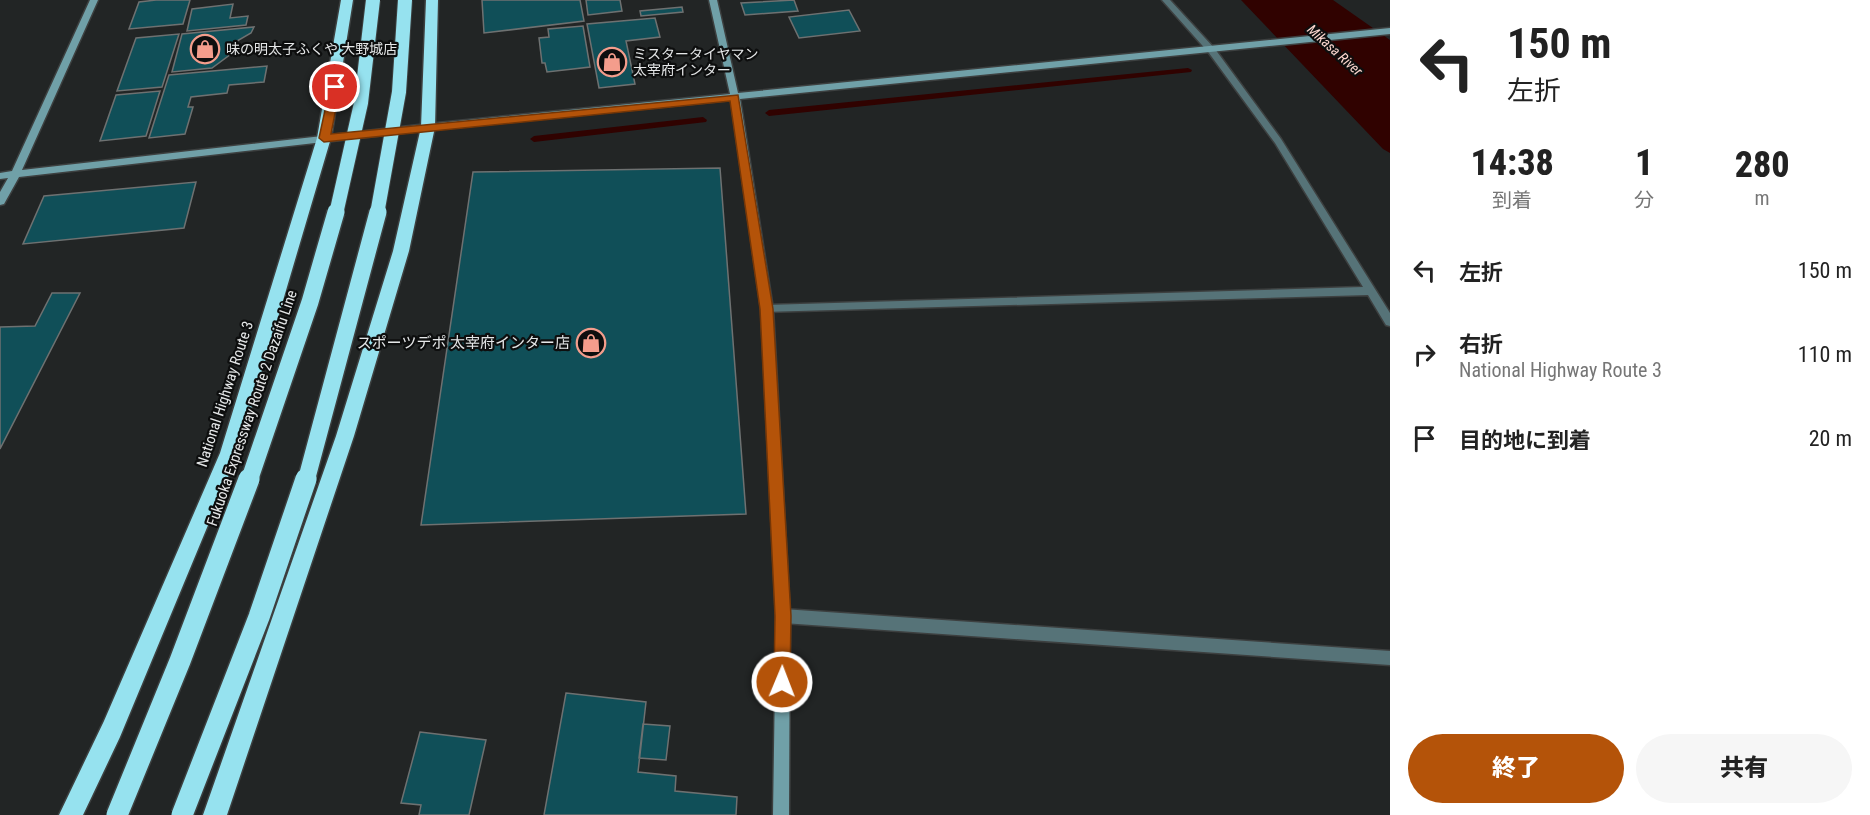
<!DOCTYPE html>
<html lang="ja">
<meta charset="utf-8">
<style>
body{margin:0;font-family:"Roboto Condensed","Noto Sans JP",sans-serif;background:#f6f6f6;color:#222;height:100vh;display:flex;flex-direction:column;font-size:22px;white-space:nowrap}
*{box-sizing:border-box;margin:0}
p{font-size:20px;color:#767676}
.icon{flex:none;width:33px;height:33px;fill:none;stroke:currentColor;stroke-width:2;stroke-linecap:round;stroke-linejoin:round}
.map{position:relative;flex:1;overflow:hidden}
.panel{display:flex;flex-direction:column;background:#fff;width:480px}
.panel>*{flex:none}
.top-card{background:#fff;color:#222;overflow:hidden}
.pin{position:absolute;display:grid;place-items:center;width:51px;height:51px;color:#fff;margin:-26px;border:3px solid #fff;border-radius:50%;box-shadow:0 2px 6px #0007}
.me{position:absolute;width:66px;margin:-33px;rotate:1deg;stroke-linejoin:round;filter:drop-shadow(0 0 4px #0008)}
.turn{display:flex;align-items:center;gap:21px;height:126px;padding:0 18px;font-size:27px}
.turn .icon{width:78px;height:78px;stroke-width:2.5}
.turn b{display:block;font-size:42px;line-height:51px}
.eta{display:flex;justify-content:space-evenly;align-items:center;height:102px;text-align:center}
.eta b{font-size:36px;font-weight:800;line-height:42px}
.button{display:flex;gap:12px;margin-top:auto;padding:12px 18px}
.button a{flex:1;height:69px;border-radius:36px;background:#b45309;color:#fff;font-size:24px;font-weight:800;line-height:69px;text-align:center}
.button a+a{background:#f6f6f6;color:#222}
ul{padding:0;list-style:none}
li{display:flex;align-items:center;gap:18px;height:84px;padding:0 18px}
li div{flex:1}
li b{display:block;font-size:22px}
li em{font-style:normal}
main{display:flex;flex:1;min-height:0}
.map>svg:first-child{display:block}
</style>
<main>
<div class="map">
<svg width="1390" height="815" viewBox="0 0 1390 815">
<rect width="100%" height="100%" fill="#222525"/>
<path fill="#300200" d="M 1241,0 L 1333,0 L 1390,40 L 1390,153 L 1383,149 Z"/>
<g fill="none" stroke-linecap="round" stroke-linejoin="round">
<path fill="#300200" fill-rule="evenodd" d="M 1188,68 L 1192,70 L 1191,72 L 769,116 L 765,113 L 769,110 Z
M 703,117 L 707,120 L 706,122 L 534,142 L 530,139 L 534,136 Z"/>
</g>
<path fill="#104f58" stroke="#6e7171" stroke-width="1.5" d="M 156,0 L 190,0 L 183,24 L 129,29 L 139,2 Z
M 482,0 L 580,0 L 584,21 L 484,33 Z
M 586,0 L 620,0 L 622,11 L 588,15 Z
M 794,0 L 798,11 L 745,15 L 741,3 Z
M 233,4 L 230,18 L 248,16 L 246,25 L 187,31 L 192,9 Z
M 682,7 L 683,12 L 641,16 L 640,11 Z
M 849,10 L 860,31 L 799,38 L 789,17 Z
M 655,18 L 660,37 L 626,41 L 635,84 L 599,88 L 587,24 Z
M 583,26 L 590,67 L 547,72 L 545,63 L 542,63 L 539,38 L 549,37 L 548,29 Z
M 254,27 L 251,33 L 237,41 L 231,54 L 212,68 L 172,72 L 182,34 Z
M 179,34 L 162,87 L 117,91 L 136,38 Z
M 267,66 L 264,82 L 229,85 L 227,93 L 191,97 L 188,107 L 193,107 L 185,134 L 149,138 L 169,75 Z
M 160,91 L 146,136 L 100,141 L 116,95 Z
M 720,168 L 746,514 L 421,525 L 473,172 Z
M 196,182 L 184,228 L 23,244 L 44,196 Z
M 52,293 L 80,293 L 0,449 L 0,327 L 35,326 Z
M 566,693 L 646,702 L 638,772 L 676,776 L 675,791 L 737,797 L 736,815 L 544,815 Z
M 643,724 L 670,726 L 666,760 L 639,758 Z
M 420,732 L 486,740 L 469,815 L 419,815 L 421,805 L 401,803 Z"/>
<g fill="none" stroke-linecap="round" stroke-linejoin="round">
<g stroke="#3d4040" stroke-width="3">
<path id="street" d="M 1162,0 L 1170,0 L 1215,49 L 1281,139 L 1390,313 L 1390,326 L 1386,325 L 1368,295 L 763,312 L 761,309 L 767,305 L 1363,287 L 1275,143 L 1209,53 Z
M 783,609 L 1390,651 L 1390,665 L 783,623 L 778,621 L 776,616 L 778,611 Z"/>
</g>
<g stroke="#3d4040" stroke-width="3">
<path id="secondary" d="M 90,0 L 98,0 L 22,170 L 428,124 L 730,94 L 709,0 L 717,0 L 738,93 L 1390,28 L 1390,34 L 740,99 L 773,309 L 790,616 L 789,815 L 773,815 L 776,616 L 761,309 L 731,100 L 428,130 L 19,177 L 4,204 L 0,205 L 0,192 L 8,178 L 0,179 L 0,173 L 12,171 Z"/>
</g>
<g stroke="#3d4040" stroke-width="3">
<path id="highway" d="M 341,0 L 353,0 L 331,138 L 238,453 L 120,737 L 83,815 L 59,815 L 104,721 L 220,453 L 317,138 Z
M 426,0 L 438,0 L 435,127 L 409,251 L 354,436 L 227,815 L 203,815 L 336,436 L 393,251 L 421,127 Z"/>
</g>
<use href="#street" fill="#567378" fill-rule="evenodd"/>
<use href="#secondary" fill="#70a0a8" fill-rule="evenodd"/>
<use href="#highway" fill="#96e2ef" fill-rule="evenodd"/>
<g stroke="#3d4040" stroke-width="16" stroke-linecap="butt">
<path id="highway-bridge-far2" d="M 336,214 L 361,103 L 373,0
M 377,214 L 399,92 L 405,0"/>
</g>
<g stroke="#3d4040" stroke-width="20" stroke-linecap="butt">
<path id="highway-bridge-far1" d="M 249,481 L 310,302 L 336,212
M 306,481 L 378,212"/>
</g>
<g stroke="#3d4040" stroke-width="24" stroke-linecap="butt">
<path id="highway-bridge" d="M 117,815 L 180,661 L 249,479
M 182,815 L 259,617 L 306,479"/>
</g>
<use href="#highway-bridge-far2" stroke="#96e2ef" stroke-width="14"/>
<use href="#highway-bridge-far1" stroke="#96e2ef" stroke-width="17"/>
<use href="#highway-bridge" stroke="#96e2ef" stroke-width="21"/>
</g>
<path fill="#b45309" stroke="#753606" stroke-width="1.5" d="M 335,84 L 340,87 L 331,134 L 738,95 L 773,309 L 791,616 L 790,682 L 788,688 L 782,691 L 776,688 L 774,682 L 775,616 L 760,309 L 730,101 L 324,142 L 319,138 L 330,87 Z"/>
<defs>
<g id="shop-ring" transform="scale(1.5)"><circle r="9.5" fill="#0d0e0e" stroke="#f49d8c" stroke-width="1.5"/><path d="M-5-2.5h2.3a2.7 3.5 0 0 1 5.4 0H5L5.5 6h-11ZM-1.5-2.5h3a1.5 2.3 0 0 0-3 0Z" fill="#f49d8c"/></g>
</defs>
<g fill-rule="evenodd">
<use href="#shop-ring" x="205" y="49"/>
<use href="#shop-ring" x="612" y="62"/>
<use href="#shop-ring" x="591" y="343"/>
</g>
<g text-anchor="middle" stroke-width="4.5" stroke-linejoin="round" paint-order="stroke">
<g font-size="14" fill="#e5e7e8" stroke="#0d0e0e" text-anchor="start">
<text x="226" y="54">味の明太子ふくや 大野城店</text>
<text x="633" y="59">ミスタータイヤマン<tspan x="633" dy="16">太宰府インター</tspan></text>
</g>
<g font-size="14" font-style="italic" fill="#fdd8d0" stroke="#0d0e0e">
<text transform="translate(1335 50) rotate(42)" y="5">Mikasa River</text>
</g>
<g font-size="15" fill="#e5e7e8" stroke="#0d0e0e" text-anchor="end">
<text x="570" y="348">スポーツデポ 太宰府インター店</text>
</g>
<g font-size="15" fill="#e5e7e8" stroke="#0d0e0e">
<text transform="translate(225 394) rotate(-72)" y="5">National Highway Route 3</text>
<text transform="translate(252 408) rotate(-71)" y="5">Fukuoka Expressway Route 2 Dazaifu Line</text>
</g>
</g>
</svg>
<div class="pin" style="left:335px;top:87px;background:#d93025"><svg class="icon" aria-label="arrive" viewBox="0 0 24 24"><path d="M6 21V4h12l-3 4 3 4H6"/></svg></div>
<svg class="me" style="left:782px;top:682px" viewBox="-20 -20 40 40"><circle r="17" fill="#b45309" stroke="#fff" stroke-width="3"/><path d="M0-11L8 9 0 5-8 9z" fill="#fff"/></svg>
</div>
<section class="panel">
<div class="top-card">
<div class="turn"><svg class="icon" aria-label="left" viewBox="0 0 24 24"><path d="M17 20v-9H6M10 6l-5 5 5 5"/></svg><div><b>150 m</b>左折</div></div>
</div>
<div class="eta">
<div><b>14:38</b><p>到着</p></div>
<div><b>1</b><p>分</p></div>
<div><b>280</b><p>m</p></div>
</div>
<ul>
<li><svg class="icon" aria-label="left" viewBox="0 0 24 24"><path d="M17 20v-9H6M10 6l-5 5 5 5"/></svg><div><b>左折</b></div><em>150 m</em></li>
<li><svg class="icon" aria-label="right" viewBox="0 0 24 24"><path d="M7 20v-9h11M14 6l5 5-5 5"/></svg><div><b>右折</b><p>National Highway Route 3</p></div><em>110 m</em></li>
<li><svg class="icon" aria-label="arrive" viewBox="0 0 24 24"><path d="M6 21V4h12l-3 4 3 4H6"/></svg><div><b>目的地に到着</b></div><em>20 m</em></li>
</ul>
<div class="button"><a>終了</a><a>共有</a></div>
</section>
</main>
